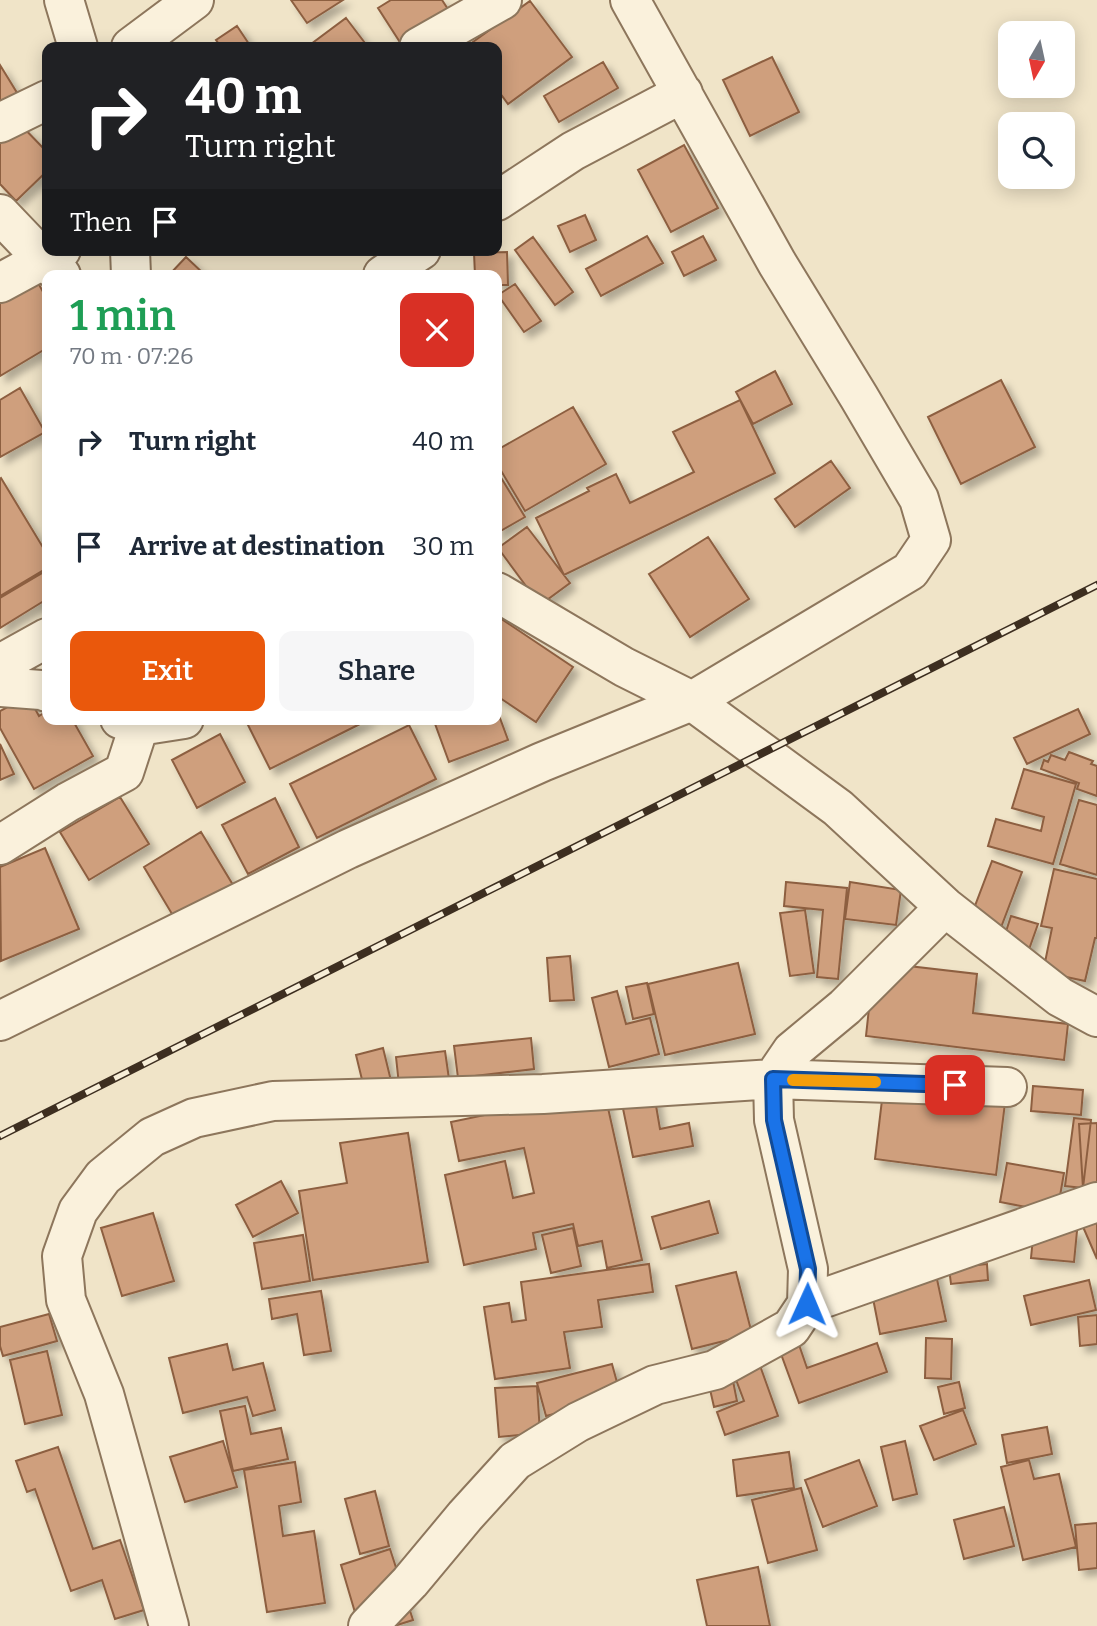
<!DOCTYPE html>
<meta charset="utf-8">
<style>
body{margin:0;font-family:Bitter,serif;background:#f6f6f7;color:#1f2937;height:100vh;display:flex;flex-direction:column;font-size:26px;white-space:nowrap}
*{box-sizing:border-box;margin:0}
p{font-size:23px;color:#747a83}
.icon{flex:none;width:38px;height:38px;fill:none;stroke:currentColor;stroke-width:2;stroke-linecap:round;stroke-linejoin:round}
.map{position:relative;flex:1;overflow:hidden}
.sheet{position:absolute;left:42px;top:270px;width:460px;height:455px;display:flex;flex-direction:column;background:#fff;border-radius:14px;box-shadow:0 4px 18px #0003}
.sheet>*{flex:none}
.banner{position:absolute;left:42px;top:42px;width:460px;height:214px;border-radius:14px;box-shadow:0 4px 18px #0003;background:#202124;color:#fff;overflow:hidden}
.needle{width:46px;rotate:189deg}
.controls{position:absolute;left:998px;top:21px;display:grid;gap:14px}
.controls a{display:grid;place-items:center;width:77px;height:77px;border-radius:14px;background:#fff;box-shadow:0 4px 18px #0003;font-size:35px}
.pin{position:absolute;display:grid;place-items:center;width:60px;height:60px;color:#fff;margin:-30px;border-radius:14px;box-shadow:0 4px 10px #0006}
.me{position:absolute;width:77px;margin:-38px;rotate:1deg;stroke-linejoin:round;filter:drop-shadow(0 0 5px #0008)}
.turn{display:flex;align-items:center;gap:24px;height:147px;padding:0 28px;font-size:32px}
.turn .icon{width:91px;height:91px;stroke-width:2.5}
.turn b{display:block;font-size:49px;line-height:60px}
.then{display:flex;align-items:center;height:66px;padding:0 28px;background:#0003;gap:14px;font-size:26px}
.round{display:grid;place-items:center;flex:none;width:74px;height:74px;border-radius:14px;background:#f6f6f7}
.headline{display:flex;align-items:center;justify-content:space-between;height:119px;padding:0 28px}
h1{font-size:42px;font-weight:600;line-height:52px;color:#1e9e55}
.action{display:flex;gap:14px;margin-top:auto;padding:14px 28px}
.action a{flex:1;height:80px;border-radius:14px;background:#ea580c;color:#fff;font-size:28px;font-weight:600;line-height:80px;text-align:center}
.action a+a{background:#f6f6f7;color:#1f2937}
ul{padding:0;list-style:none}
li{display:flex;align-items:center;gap:21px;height:105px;padding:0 28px}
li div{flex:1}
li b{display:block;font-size:26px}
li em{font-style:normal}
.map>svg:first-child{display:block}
</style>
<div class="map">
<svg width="1097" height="1626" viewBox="0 0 1097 1626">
<defs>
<filter id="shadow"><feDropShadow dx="6" dy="6" stdDeviation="3.5" flood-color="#0004"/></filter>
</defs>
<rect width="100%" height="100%" fill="#f0e4c8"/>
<path fill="#cf9f7d" stroke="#8d5f41" stroke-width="2" filter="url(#shadow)" d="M 291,0 L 343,0 L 307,23 Z
M 391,0 L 442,0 L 457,23 L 403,47 L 378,8 Z
M 530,1 L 572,57 L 508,104 L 497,89 L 497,47 L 466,47 Z
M 346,18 L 368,47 L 307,47 Z
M 237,26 L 251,47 L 221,47 L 216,40 Z
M 772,57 L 799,112 L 750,136 L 723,80 Z
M 603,62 L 618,88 L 559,122 L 544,96 Z
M 0,65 L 19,96 L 0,107 Z
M 18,122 L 47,152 L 47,171 L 16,201 L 0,184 L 0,139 Z
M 684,145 L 718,208 L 671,232 L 638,170 Z
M 585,215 L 596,240 L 570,252 L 558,226 Z
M 647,236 L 663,263 L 601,296 L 586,269 Z
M 703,236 L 716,260 L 684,276 L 672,252 Z
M 533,237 L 573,292 L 555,305 L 515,250 Z
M 507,252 L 508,285 L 497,285 L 497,275 L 475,275 L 474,253 Z
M 186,257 L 205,275 L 169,275 Z
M 37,281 L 47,299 L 47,348 L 0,376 L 0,302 Z
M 515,284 L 541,321 L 524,332 L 498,295 Z
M 775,371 L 792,404 L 753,424 L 736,392 Z
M 1001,380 L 1035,447 L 961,484 L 928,417 Z
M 20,388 L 45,432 L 0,457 L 0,400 Z
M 740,400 L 775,473 L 564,575 L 536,518 L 589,491 L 587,488 L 616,474 L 630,503 L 694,472 L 673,432 Z
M 573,407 L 606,464 L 525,511 L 497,464 L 497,450 Z
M 831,461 L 850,488 L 795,527 L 775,499 Z
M 497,471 L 525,517 L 497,533 Z
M 1,478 L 47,554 L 47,568 L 0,596 L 0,479 Z
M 527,527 L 570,583 L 540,605 L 498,548 Z
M 708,537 L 749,599 L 690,637 L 649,574 Z
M 44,572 L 47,577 L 47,599 L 0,628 L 0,598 Z
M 497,616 L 573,667 L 536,722 L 497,696 Z
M 28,696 L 39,716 L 47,711 L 47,719 L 72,719 L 93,756 L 34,789 L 0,728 L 0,711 Z
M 1078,709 L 1090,734 L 1027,764 L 1014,738 Z
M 497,710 L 508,740 L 449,762 L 434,721 L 439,719 L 497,719 Z
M 245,719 L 370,719 L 270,769 Z
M 409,725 L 436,779 L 317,838 L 290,784 Z
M 220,734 L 245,782 L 197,808 L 172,760 Z
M 0,744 L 14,774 L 0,780 Z
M 1069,752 L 1093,761 L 1091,764 L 1097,766 L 1097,796 L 1077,789 L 1079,783 L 1041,769 L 1044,760 L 1048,762 L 1051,755 L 1065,760 Z
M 1024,769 L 1076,784 L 1053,864 L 988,846 L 996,819 L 1041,831 L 1044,817 L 1012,808 Z
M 120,797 L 149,844 L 89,880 L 60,832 Z
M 275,798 L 299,847 L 248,874 L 222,825 Z
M 1079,800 L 1097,805 L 1097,875 L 1060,864 Z
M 201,832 L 233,885 L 175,919 L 144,867 Z
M 45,848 L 79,929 L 1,961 L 0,867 Z
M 992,861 L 1022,872 L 1000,930 L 970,919 Z
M 1054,869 L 1097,879 L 1097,938 L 1095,938 L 1085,981 L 1043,972 L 1052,928 L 1041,926 Z
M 786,882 L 847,888 L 838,979 L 817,977 L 823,910 L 784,906 Z
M 850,882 L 901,890 L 896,925 L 845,919 Z
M 805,910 L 814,973 L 790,976 L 780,913 Z
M 1011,916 L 1038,924 L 1027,955 L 1001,947 Z
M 570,956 L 574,1000 L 550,1001 L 547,958 Z
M 874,962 L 977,974 L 973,1013 L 1068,1024 L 1064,1060 L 866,1036 Z
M 738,963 L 755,1034 L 665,1055 L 648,984 Z
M 647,983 L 654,1014 L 633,1019 L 626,987 Z
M 617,991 L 626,1024 L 650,1018 L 659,1054 L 609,1067 L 592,998 Z
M 531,1038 L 534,1069 L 458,1078 L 454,1046 Z
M 383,1048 L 393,1089 L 366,1096 L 356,1055 Z
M 445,1051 L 449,1079 L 399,1085 L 396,1057 Z
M 1033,1086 L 1083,1090 L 1081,1115 L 1031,1111 Z
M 1007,1087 L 996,1175 L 875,1159 L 882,1100 Z
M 653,1088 L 660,1129 L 689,1123 L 693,1146 L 633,1157 L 620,1094 Z
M 604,1090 L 642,1260 L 607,1268 L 602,1241 L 578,1246 L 573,1224 L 533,1233 L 536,1249 L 464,1265 L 445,1175 L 505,1161 L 513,1198 L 534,1193 L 524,1148 L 459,1161 L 451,1122 Z
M 1074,1118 L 1091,1120 L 1083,1188 L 1065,1186 Z
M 1097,1123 L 1097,1188 L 1083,1188 L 1079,1124 Z
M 408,1133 L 428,1262 L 313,1280 L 299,1191 L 347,1183 L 340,1143 Z
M 1007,1163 L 1064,1173 L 1057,1213 L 1000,1202 Z
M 281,1181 L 298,1213 L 253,1237 L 236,1205 Z
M 709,1201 L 718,1233 L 661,1249 L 652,1217 Z
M 1097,1205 L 1097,1259 L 1077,1213 Z
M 153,1213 L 174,1281 L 122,1296 L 101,1228 Z
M 1034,1227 L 1077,1231 L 1074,1262 L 1031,1258 Z
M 573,1228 L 581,1266 L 551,1273 L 542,1235 Z
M 303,1235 L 310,1281 L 262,1289 L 254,1243 Z
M 932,1256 L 946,1321 L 880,1334 L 867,1268 Z
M 649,1264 L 653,1292 L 598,1300 L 602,1327 L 564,1332 L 570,1368 L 495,1379 L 484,1307 L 509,1303 L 512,1322 L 526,1320 L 521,1282 Z
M 987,1264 L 988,1280 L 951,1284 L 949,1268 Z
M 736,1272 L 752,1334 L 692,1349 L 676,1286 Z
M 1089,1280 L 1096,1310 L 1031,1325 L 1024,1296 Z
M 321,1291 L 331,1351 L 304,1355 L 297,1314 L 272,1319 L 269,1299 Z
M 49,1314 L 57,1341 L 3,1356 L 0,1346 L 0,1327 Z
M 1097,1315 L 1097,1344 L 1080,1346 L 1078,1317 Z
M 796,1336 L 807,1368 L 877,1343 L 887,1372 L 799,1403 L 777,1343 Z
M 926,1338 L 952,1339 L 951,1379 L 925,1378 Z
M 227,1344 L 233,1370 L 263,1363 L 275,1410 L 253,1416 L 247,1397 L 183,1413 L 169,1358 Z
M 47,1351 L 62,1415 L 25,1424 L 10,1360 Z
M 758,1360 L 778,1416 L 725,1435 L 717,1412 L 744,1401 L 732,1369 Z
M 612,1364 L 621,1397 L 546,1416 L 537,1383 Z
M 731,1371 L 737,1401 L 714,1407 L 707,1376 Z
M 959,1382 L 965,1408 L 944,1414 L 938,1387 Z
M 537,1386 L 540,1433 L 499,1437 L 495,1388 Z
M 245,1406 L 251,1434 L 281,1428 L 288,1459 L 233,1471 L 220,1411 Z
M 963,1410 L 976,1444 L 934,1460 L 920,1426 Z
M 1047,1427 L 1052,1454 L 1007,1463 L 1002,1435 Z
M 223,1441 L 237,1487 L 185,1502 L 170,1457 Z
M 905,1441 L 917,1494 L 893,1500 L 881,1447 Z
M 58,1447 L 93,1549 L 120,1540 L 144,1610 L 115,1619 L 102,1580 L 71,1591 L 35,1489 L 27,1492 L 16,1461 Z
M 789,1452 L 794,1488 L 737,1496 L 733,1460 Z
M 859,1460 L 877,1506 L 823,1527 L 805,1480 Z
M 1029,1460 L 1034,1479 L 1059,1474 L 1076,1547 L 1023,1560 L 1001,1467 Z
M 295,1462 L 301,1502 L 279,1506 L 283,1536 L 314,1531 L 325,1603 L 267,1612 L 244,1470 Z
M 801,1488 L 817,1550 L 768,1563 L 752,1500 Z
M 375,1491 L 389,1546 L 360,1554 L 345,1499 Z
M 1004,1507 L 1014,1546 L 964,1559 L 954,1520 Z
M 1097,1523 L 1097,1568 L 1079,1570 L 1075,1525 Z
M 390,1549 L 413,1620 L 394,1626 L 359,1626 L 341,1565 Z
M 758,1567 L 770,1626 L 707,1626 L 697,1580 Z"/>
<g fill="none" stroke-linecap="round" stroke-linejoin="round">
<g stroke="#8d765c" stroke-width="42">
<path id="minor" d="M 64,0 L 78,47
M 131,47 L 194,0
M 419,47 L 502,0
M 0,123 L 47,100
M 497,201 L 573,151 L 683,93
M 0,214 L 44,260 L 61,275
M 130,250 L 131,275
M 383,275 L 421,250
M 0,283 L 61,250
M 497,592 L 624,667 L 692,701 L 838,808 L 945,907 L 1060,997 L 1097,1017
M 0,664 L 47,638
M 0,687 L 41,690 L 47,692
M 120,719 L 139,726 L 184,719
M 0,845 L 68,802 L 124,772 L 139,726
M 0,1021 L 348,849 L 542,762 L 692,701 L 910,571 L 931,540 L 919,499 L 859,397 L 777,263 L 630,0
M 807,1304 L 1097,1202
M 169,1626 L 104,1394 L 66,1300 L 62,1256 L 78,1211 L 103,1177 L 152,1137 L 194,1118 L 273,1101 L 543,1094 L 773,1079 L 1007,1087
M 368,1626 L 410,1582 L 465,1516 L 515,1461 L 578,1422 L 655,1385 L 715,1370 L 791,1328 L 807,1304 L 808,1269 L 774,1120 L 773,1079 L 792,1051 L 845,1007 L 945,907"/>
</g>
<use href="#minor" stroke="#faf1dc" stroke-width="38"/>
<g stroke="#3d2e20" stroke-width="8">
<path id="rail" d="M 0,1136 L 1097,585"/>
</g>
<use href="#rail" stroke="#f7eed8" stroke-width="5" stroke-dasharray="16" stroke-linecap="butt"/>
</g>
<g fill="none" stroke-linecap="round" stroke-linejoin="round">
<g stroke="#114b97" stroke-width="18">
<path id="route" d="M 807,1304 L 808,1269 L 774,1120 L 773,1079 L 955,1085"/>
</g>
<use href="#route" stroke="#1a73e8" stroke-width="12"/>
<path stroke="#f59e0b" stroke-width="12" d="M 793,1080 L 875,1082"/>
</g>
</svg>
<div class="controls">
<a><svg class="needle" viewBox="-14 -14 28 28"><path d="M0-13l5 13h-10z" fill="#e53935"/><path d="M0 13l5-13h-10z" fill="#747a83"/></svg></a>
<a><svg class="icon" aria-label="search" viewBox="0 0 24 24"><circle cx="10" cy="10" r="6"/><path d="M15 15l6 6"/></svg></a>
</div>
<div class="pin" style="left:955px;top:1085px;background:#d93025"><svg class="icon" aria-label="arrive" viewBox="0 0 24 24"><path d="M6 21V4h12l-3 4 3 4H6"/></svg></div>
<svg class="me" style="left:807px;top:1304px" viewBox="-20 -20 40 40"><path d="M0-17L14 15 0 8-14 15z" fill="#1a73e8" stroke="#fff" stroke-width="4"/></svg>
<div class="banner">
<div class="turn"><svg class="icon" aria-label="right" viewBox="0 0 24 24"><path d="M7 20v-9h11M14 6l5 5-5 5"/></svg><div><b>40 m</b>Turn right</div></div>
<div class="then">Then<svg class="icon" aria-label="arrive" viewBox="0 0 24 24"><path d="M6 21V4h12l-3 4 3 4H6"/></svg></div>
</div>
<section class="sheet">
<div class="headline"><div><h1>1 min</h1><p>70 m · 07:26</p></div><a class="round" style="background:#d93025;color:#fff"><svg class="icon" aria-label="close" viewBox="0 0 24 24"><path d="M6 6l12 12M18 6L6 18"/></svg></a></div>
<ul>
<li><svg class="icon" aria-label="right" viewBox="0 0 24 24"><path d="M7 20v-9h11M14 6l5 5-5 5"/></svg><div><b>Turn right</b></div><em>40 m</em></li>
<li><svg class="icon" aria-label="arrive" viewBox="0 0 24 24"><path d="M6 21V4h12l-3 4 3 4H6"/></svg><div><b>Arrive at destination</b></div><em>30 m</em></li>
</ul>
<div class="action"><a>Exit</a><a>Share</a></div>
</section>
</div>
